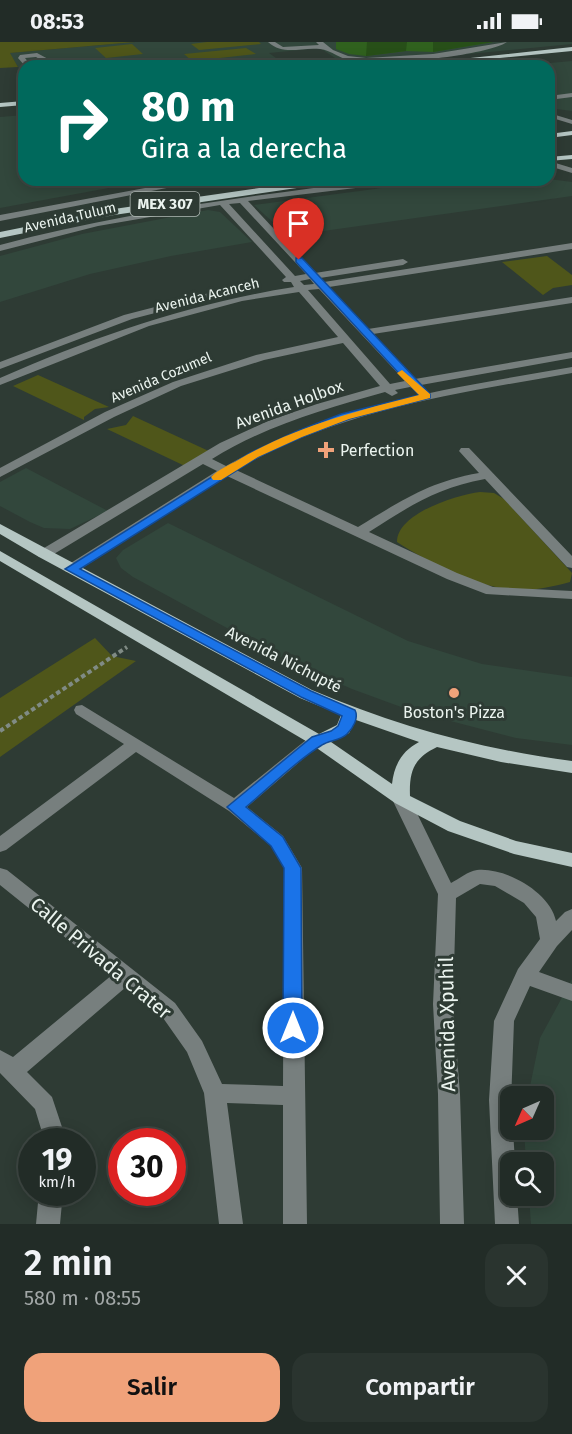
<!DOCTYPE html>
<html lang="es">
<meta charset="utf-8">
<style>
body{margin:0;font-family:"Fira Sans",sans-serif;background:#2a342f;color:#f1f3f6;height:100vh;display:flex;flex-direction:column;font-size:22px;white-space:nowrap}
*{box-sizing:border-box;margin:0}
p{font-size:20px;color:#a2a7a7}
.icon{flex:none;width:33px;height:33px;fill:none;stroke:currentColor;stroke-width:2;stroke-linecap:round;stroke-linejoin:round}
.map{position:relative;height:1182px;overflow:hidden}
.side{display:flex;flex-direction:column;background:#222c27;flex:1}
.side>*{flex:none}
.banner{position:absolute;left:18px;top:18px;width:537px;height:126px;border-radius:18px;box-shadow:0 3px 15px #0003,0 0 0 2px #3f4844;background:#00695c;color:#fff;overflow:hidden}
.needle{width:39px;rotate:225deg}
.controls{position:absolute;left:500px;top:1044px;display:grid;gap:12px}
.controls a{display:grid;place-items:center;width:54px;height:54px;border-radius:12px;background:#222c27;box-shadow:0 3px 15px #0003,0 0 0 2px #3f4844;font-size:30px}
.speed{position:absolute;left:18px;top:1086px;display:flex;gap:12px;font-size:30px;font-weight:700;text-align:center}
.speed>*{display:grid;place-content:center;width:78px;height:78px;border-radius:50%;background:#222c27;box-shadow:0 3px 15px #0003,0 0 0 2px #3f4844;line-height:1}
.speed small{font-size:15px;font-weight:400}
.speed .limit{border:9px solid #d22;background:#fff;color:#111}
.pin{position:absolute;display:grid;place-items:center;width:51px;height:51px;color:#fff;margin:-62px -26px;border-radius:50% 50% 50% 0;rotate:-45deg;box-shadow:0 0 6px #0007}
.pin .icon{rotate:45deg}
.me{position:absolute;width:66px;margin:-33px;rotate:0deg;stroke-linejoin:round;filter:drop-shadow(0 0 4px #0008)}
.turn{display:flex;align-items:center;gap:21px;height:126px;padding:0 24px;font-size:27px}
.turn .icon{width:78px;height:78px;stroke-width:2.5}
.turn b{display:block;font-size:42px;line-height:51px}
.round{display:grid;place-items:center;flex:none;width:63px;height:63px;border-radius:18px;background:#2a342f}
.overview{display:flex;align-items:center;justify-content:space-between;height:102px;padding:0 24px}
h1{font-size:36px;font-weight:600;line-height:45px}
.action{display:flex;gap:12px;margin-top:auto;padding:12px 24px}
.action a{flex:1;height:69px;border-radius:18px;background:#f0a27a;color:#111;font-size:24px;font-weight:600;line-height:69px;text-align:center}
.action a+a{background:#2a342f;color:#f1f3f6}
.status{display:flex;justify-content:space-between;align-items:center;height:42px;padding:0 30px;background:#222c27;direction:ltr}
.status svg{height:16px;fill:currentColor}
.map>svg:first-child{display:block}
</style>
<div class="status"><b>08:53</b><svg viewBox="0 0 49 12"><path d="M0 12V9h3v3zM5 12V6h3v6zM10 12V3h3v9zM15 12V0h3v12zM26 1h20v11H26zM47 4h2v5h-2z"/></svg></div>
<div class="map">
<svg width="572" height="1182" viewBox="0 0 572 1182">
<rect width="100%" height="100%" fill="#2e3b34"/>
<path fill="#32473c" d="M 135,0 L 572,0 L 572,2 L 347,24 L 320,6 L 269,11 L 287,24 L 24,24 L 24,34 L 9,11 Z
M 572,19 L 572,69 L 549,66 L 549,24 L 516,24 Z
M 24,73 L 24,138 L 152,138 L 0,166 L 0,75 Z
M 549,137 L 572,140 L 572,154 L 288,194 L 254,163 L 442,138 Z
M 208,168 L 220,170 L 252,200 L 171,214 L 90,232 L 0,260 L 0,214 L 82,192 Z
M 26,426 L 108,469 L 70,487 L 44,486 L 30,480 L 0,464 L 0,440 Z
M 168,481 L 408,599 L 482,622 L 572,635 L 572,703 L 516,696 L 412,669 L 352,647 L 284,617 L 133,535 L 121,526 L 116,516 L 123,508 Z
M 572,937 L 572,1182 L 531,1182 L 529,1154 L 543,1154 L 543,1120 L 526,1120 L 524,1088 L 543,1088 L 543,1054 L 528,1054 L 540,996 Z"/>
<path fill="#4f561a" d="M 0,0 L 135,0 L 10,11 L 18,25 L 0,26 Z
M 207,0 L 259,0 L 261,2 L 199,8 L 191,2 Z
M 132,2 L 143,12 L 106,16 L 95,6 Z
M 246,6 L 256,12 L 192,19 L 184,12 Z
M 547,214 L 572,233 L 572,243 L 553,246 L 543,253 L 502,220 Z
M 38,333 L 109,365 L 95,367 L 84,375 L 84,378 L 13,344 Z
M 133,374 L 213,411 L 187,425 L 107,387 L 126,383 Z
M 480,450 L 494,451 L 504,457 L 572,531 L 570,540 C 551,545 533,549 514,548 C 477,545 428,520 397,500 C 397,471 457,453 480,450 Z
M 95,596 L 112,614 L 136,619 L 0,715 L 0,656 Z"/>
<g fill="none" stroke-linecap="round" stroke-linejoin="round">
<path stroke="#808b85" stroke-width="4" stroke-dasharray="4.5 3" stroke-linecap="butt" d="M 0,689 L 127,605"/>
<path fill="#777f7e" fill-rule="evenodd" d="M 268,0 L 275,0 L 283,5 L 319,3 L 316,0 L 323,0 L 333,8 L 348,14 L 366,16 L 433,12 L 507,0 C 487,14 380,24 354,20 C 342,18 331,8 320,7 C 300,5 284,14 268,0 Z
M 37,11 L 50,18 L 25,24 L 18,16 L 20,13 ZM 36,15 L 41,18 L 29,21 L 25,16 Z
M 572,51 L 572,55 L 549,58 L 549,54 Z
M 549,71 L 572,78 L 572,82 L 549,75 Z
M 549,119 L 572,126 L 572,131 L 549,124 Z
M 188,138 L 207,138 L 0,179 L 0,173 Z
M 377,138 L 401,138 L 397,141 L 248,159 L 315,231 L 403,217 L 408,220 L 403,223 L 320,236 L 324,240 L 572,201 L 572,207 L 329,245 L 368,287 L 572,255 L 572,261 L 373,292 L 415,337 L 572,310 L 572,316 L 421,343 L 423,346 L 417,349 L 410,345 L 395,348 L 398,351 L 392,354 L 385,350 C 325,367 265,384 212,417 L 226,424 C 333,362 452,346 572,325 L 572,331 C 454,352 342,367 236,428 L 358,485 C 401,459 428,440 479,431 L 459,409 L 461,406 L 469,406 L 572,514 L 572,526 L 567,525 L 485,437 C 436,446 410,464 369,490 L 457,531 L 493,545 L 572,549 L 572,557 L 486,552 L 447,537 L 227,434 L 76,530 L 66,530 L 64,527 L 66,524 L 217,429 L 203,422 L 49,515 L 39,515 L 37,512 L 39,509 L 220,401 L 268,379 L 317,362 L 380,344 L 343,301 L 264,318 L 181,344 L 114,375 L 0,435 L 0,426 L 105,370 L 173,340 L 256,313 L 338,295 L 299,250 L 242,259 L 149,284 L 0,343 L 0,336 C 96,294 191,261 294,245 L 291,240 L 284,240 L 282,238 L 286,235 L 220,163 L 98,184 L 0,209 L 0,203 C 124,170 250,154 377,138 ZM 240,161 L 306,232 L 295,234 L 229,162 ZM 310,237 L 314,242 L 304,243 L 300,239 ZM 319,247 L 405,339 L 390,342 L 308,248 Z
M 240,243 L 245,246 L 244,248 L 132,277 L 0,327 L 0,320 L 124,273 Z
M 82,663 L 234,756 L 311,694 L 323,694 L 325,698 L 247,765 L 283,794 L 302,826 L 307,1182 L 283,1182 L 283,1063 L 227,1061 L 243,1182 L 219,1182 L 204,1051 L 187,1010 L 161,973 L 126,945 L 27,1030 L 52,1055 L 67,1100 L 45,1100 L 35,1067 L 0,1031 L 0,1008 L 13,1015 L 112,933 L 0,843 L 0,826 L 7,828 L 175,961 L 202,999 L 222,1042 L 283,1044 L 284,826 L 271,804 L 229,769 L 136,710 L 6,808 L 0,810 L 0,794 L 124,702 L 76,672 L 74,668 L 76,664 Z
M 401,751 L 407,753 L 410,757 L 451,841 C 459,837 468,829 477,828 C 505,825 550,850 556,879 L 565,870 L 572,867 L 572,888 L 557,904 L 539,930 L 572,942 L 572,959 L 530,944 L 514,979 L 510,1088 L 513,1088 L 515,1120 L 510,1120 L 510,1154 L 517,1154 L 519,1182 L 495,1182 L 489,1058 L 494,979 L 518,927 L 540,897 L 536,875 L 524,861 L 495,844 L 480,842 L 456,856 L 453,962 L 460,1052 L 464,1182 L 440,1182 L 438,1052 L 433,962 L 438,852 L 392,757 L 395,753 Z
M 39,1150 L 63,1150 L 60,1182 L 36,1182 Z"/>
<path fill="#b5c6c3" fill-rule="evenodd" d="M 572,5 L 572,9 L 419,24 L 396,24 Z
M 24,59 L 24,63 L 0,65 L 0,61 Z
M 572,89 L 572,93 L 549,96 L 549,92 Z
M 572,113 L 572,117 L 549,119 L 549,115 Z
M 314,138 L 335,138 L 331,141 L 114,173 L 0,196 L 0,190 L 114,167 Z
M 0,482 L 312,648 C 396,684 481,707 572,719 L 572,731 L 501,720 L 437,705 C 414,716 409,729 410,754 L 460,779 L 516,799 L 572,811 L 572,825 L 514,812 L 448,789 L 395,761 L 311,702 L 0,519 L 0,509 L 319,692 L 337,683 L 341,673 L 300,656 L 39,515 L 0,492 ZM 356,678 L 419,700 C 402,709 394,723 392,742 L 331,700 L 349,691 Z"/>
</g>
<path fill="#30611e" d="M 336,0 L 493,0 L 433,10 L 406,9 L 366,14 L 349,12 L 336,7 Z"/>
<path fill="#274f18" d="M 367,0 L 407,0 L 406,9 L 366,14 Z
M 433,0 L 493,0 L 433,10 Z"/>
<path fill="#1a73e8" stroke="#114b97" stroke-width="1.5" d="M 296,216 L 302,216 L 430,352 L 430,356 L 349,377 L 302,395 L 258,415 L 80,527 L 311,649 L 355,668 C 359,676 353,686 347,692 C 340,699 329,698 322,703 C 297,718 269,746 246,765 L 283,795 L 301,826 L 302,986 L 299,991 L 293,994 L 286,991 L 283,986 L 284,826 L 271,804 L 227,765 L 312,695 L 331,689 L 338,684 L 342,674 L 301,655 L 65,527 L 250,411 L 295,390 L 341,372 L 419,353 L 296,220 Z"/>
<path fill="#f59e0b" d="M 402,328 L 430,352 L 430,356 L 349,377 L 302,395 L 258,415 L 221,438 L 213,438 L 211,435 C 218,428 229,423 238,418 C 294,385 356,369 419,353 L 397,331 Z"/>
<g fill="#f0a27a" stroke="#2e3b34" stroke-width="2">
<path d="M323 399h6v6h6v6h-6v6h-6v-6h-6v-6h6z"/>
<circle cx="454" cy="651" r="6"/>
</g>
<g text-anchor="middle" stroke-width="6" stroke-linejoin="round" paint-order="stroke">
<g font-size="14" fill="#ebf4ef" stroke="#2e3b34">
<text transform="translate(70 175) rotate(-13)" y="5">Avenida Tulum</text>
<text transform="translate(207 253) rotate(-14)" y="5">Avenida Acanceh</text>
<text transform="translate(161 335) rotate(-23)" y="5">Avenida Cozumel</text>
</g>
<rect fill="#2e3b34" stroke="#b2bcb7" stroke-width="1.5" x="130.5" y="150" width="69" height="24" rx="4.5"/>
<g font-size="15" font-weight="bold" fill="#ebf4ef">
<text x="165" y="167">MEX 307</text>
</g>
<g font-size="16" fill="#ebf4ef" stroke="#2e3b34">
<text transform="translate(289 362) rotate(-20)" y="6">Avenida Holbox</text>
<text transform="translate(284 617) rotate(27)" y="6">Avenida Nichupté</text>
</g>
<g font-size="16" fill="#ebf4ef" stroke="#2e3b34" text-anchor="start">
<text x="340" y="414">Perfection</text>
<text x="454" y="676" text-anchor="middle">Boston's Pizza</text>
</g>
<g font-size="20" fill="#ebf4ef" stroke="#2e3b34">
<text transform="translate(101 916) rotate(40)" y="7">Calle Privada Crater</text>
<text transform="translate(447 982) rotate(-91)" y="7">Avenida Xpuhil</text>
</g>
</g>
</svg>
<div class="controls">
<a><svg class="needle" viewBox="-14 -14 28 28"><path d="M0-13l5 13h-10z" fill="#e53935"/><path d="M0 13l5-13h-10z" fill="#a2a7a7"/></svg></a>
<a><svg class="icon" aria-label="search" viewBox="0 0 24 24"><circle cx="10" cy="10" r="6"/><path d="M15 15l6 6"/></svg></a>
</div>
<div class="speed"><div>19<small>km/h</small></div><div class="limit">30</div></div>
<div class="pin" style="left:299px;top:218px;background:#d93025"><svg class="icon" aria-label="arrive" viewBox="0 0 24 24"><path d="M6 21V4h12l-3 4 3 4H6"/></svg></div>
<svg class="me" style="left:293px;top:986px" viewBox="-20 -20 40 40"><circle r="17" fill="#1a73e8" stroke="#fff" stroke-width="3"/><path d="M0-11L8 9 0 5-8 9z" fill="#fff"/></svg>
<div class="banner">
<div class="turn"><svg class="icon" aria-label="right" viewBox="0 0 24 24"><path d="M7 20v-9h11M14 6l5 5-5 5"/></svg><div><b>80 m</b>Gira a la derecha</div></div>
</div>
</div>
<section class="side">
<div class="overview"><div><h1>2 min</h1><p>580 m · 08:55</p></div><a class="round"><svg class="icon" aria-label="close" viewBox="0 0 24 24"><path d="M6 6l12 12M18 6L6 18"/></svg></a></div>
<div class="action"><a>Salir</a><a>Compartir</a></div>
</section>
